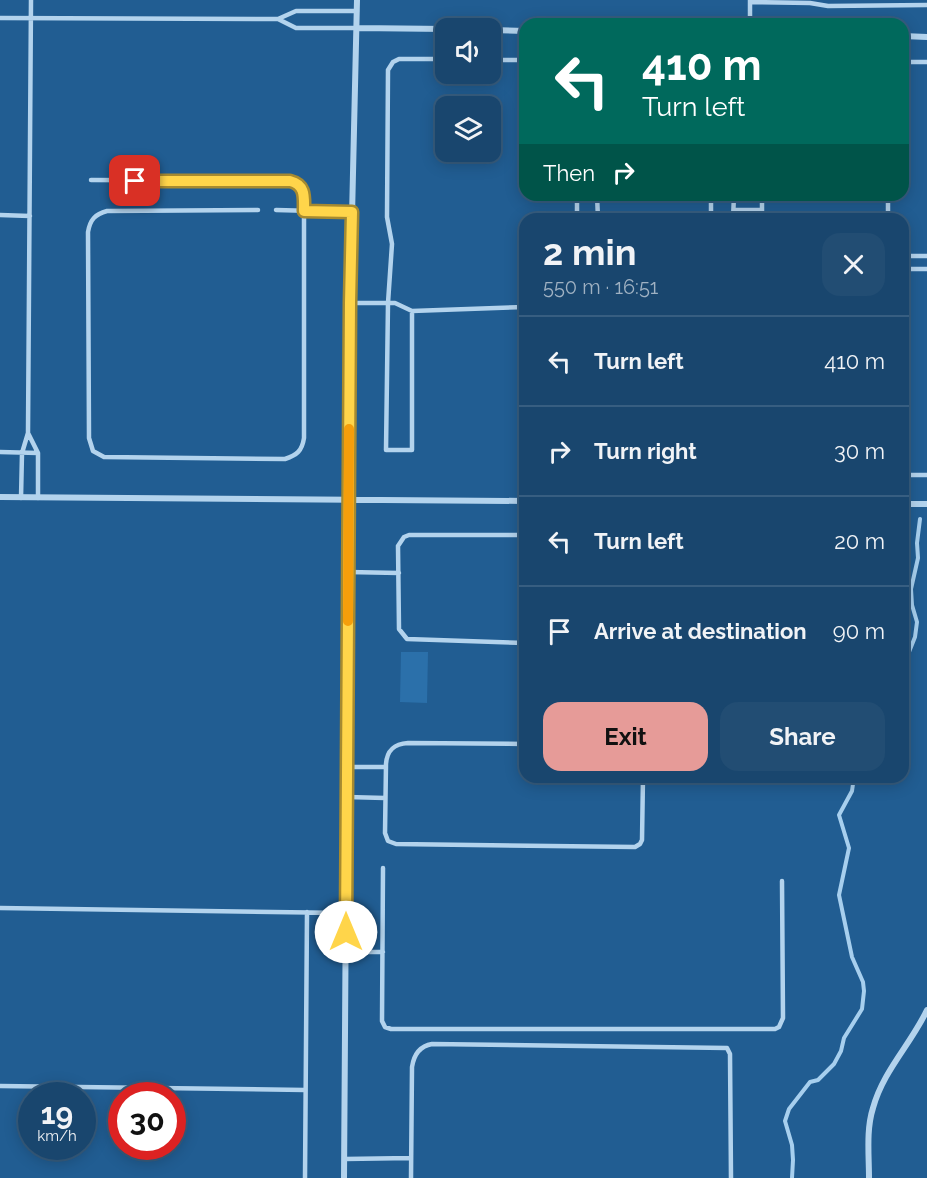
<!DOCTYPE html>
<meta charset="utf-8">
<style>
body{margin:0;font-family:Raleway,sans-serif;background:#224d73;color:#f1f3f6;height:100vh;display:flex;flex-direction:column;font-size:22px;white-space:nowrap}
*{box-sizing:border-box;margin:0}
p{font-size:20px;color:#9fb1c2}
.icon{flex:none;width:33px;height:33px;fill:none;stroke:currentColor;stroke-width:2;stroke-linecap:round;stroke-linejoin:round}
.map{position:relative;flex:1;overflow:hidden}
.drawer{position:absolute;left:519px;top:213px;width:390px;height:570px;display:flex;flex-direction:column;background:#19466e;border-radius:18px;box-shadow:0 3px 15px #0003,0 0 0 2px #375e81}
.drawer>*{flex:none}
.guide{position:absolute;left:519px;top:18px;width:390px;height:183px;border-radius:18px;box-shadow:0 3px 15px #0003,0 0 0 2px #375e81;background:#00695c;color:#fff;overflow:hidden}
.buttons{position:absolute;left:435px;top:18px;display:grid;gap:12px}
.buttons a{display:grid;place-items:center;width:66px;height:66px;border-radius:12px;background:#19466e;box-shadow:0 3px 15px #0003,0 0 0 2px #375e81;font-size:30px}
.speed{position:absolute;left:18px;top:1082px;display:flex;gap:12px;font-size:30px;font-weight:700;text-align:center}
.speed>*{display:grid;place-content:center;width:78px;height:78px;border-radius:50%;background:#19466e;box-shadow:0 3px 15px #0003,0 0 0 2px #375e81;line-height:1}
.speed small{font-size:15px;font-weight:400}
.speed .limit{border:9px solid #d22;background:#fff;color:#111}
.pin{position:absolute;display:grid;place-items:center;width:51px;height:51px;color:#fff;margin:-26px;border-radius:12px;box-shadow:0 3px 9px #0006}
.me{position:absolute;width:66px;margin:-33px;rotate:0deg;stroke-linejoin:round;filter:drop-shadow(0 0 4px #0008)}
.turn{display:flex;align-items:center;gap:21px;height:126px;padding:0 24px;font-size:27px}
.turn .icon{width:78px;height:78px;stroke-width:2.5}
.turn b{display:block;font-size:42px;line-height:51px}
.then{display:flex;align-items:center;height:57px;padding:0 24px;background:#0003;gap:12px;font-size:22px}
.round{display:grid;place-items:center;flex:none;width:63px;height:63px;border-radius:18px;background:#224d73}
.head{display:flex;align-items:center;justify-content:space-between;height:102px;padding:0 24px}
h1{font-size:36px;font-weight:700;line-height:45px}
.cta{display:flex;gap:12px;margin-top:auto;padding:12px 24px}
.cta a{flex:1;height:69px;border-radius:18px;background:#e69b98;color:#111;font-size:24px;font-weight:700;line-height:69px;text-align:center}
.cta a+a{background:#224d73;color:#f1f3f6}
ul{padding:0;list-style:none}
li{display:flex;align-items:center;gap:18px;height:90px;padding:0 24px;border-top:2px solid #375e81}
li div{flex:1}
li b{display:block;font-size:22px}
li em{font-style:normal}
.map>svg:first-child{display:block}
</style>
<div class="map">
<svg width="927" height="1178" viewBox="0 0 927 1178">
<rect width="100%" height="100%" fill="#215d92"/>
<path fill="#2b70aa" d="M 401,652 L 428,652 L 427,703 L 400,702 Z"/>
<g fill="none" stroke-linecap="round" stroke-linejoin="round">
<path stroke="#a7cfee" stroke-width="4" d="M 903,667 L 915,637 L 917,622 L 912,605 L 911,589 L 918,558 L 917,543 L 920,519
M 792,1178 L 793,1160 L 792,1145 L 785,1121 L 789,1109 L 810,1082 L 818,1080 L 834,1064 L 841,1051 L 844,1038 L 862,1009 L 864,991 L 863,982 L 852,957 L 839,895 L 849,848 L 839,815 L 852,791 L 854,777"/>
<path stroke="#b3d3ed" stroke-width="4.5" d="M 750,2 L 810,3 L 828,6 L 927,5
M 0,18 L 278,19 L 296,11 L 357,11
M 278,19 L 296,28 L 357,28
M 750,24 L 750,0
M 490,60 L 525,60
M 903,62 L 927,62
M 91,180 L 290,181 L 301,186 L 304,196 L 304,438 C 302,451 297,455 285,459 L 104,457 L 93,451 L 89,438 L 88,232 C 90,220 95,214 107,211 L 258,210
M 577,195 L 577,219
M 597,195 L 598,219
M 711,195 L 711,219
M 762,195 L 762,219
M 888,195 L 888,219
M 276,210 L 352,212
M 734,210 L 762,210
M 0,215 L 30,216
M 733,219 L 734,195
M 903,256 L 927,256
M 903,269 L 927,269
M 350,303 L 395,303 L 412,311 L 525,307
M 412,311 L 412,450 L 386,450 L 388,303 L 392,244 L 387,217 L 388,70 L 393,62 L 399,59 L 446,59
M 28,433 L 38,453 L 38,498
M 0,452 L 38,453
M 903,475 L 927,475
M 21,498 L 22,453 L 28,433 L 31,0
M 525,535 L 409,535 L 404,537 L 398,546 L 399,629 L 407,639 L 525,643
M 348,572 L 399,573
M 525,744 L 408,743 C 394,744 387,750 386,764 L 385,833 L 388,841 L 396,844 L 635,847 L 640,844 L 642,840 L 643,777
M 347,767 L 385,767
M 347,797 L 385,798
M 383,868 L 382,1021 L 385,1027 L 391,1029 L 775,1029 L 779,1027 L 783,1018 L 782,881
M 0,908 L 346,913
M 346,952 L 383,952
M 0,1086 L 305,1090
M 345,1159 L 411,1158
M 305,1178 L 307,912
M 411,1178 L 412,1067 C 414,1054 420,1046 432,1044 L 727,1048 L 730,1054 L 731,1178"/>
<path stroke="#b3d3ed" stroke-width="6" d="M 357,28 L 446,29
M 490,30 L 525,31
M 903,36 L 927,37
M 0,497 L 525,501
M 903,504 L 927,504
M 344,1178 L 350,303 L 357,0
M 869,1178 C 869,1155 866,1130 873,1108 C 883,1071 911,1044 927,1010"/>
</g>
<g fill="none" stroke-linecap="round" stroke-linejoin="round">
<g stroke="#a68a30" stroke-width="15">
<path id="route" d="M 135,181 L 290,181 C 306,185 304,197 304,211 L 352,212 L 350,303 L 346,932"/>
</g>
<use href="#route" stroke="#ffd54a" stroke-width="10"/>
<path stroke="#f59e0b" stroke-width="10" d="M 348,621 L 349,429"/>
</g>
</svg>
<div class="buttons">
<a><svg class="icon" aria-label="sound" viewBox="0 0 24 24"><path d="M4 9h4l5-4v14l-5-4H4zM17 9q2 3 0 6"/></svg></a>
<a><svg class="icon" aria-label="layers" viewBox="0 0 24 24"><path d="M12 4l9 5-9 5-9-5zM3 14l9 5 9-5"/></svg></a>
</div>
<div class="speed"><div>19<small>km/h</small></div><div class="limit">30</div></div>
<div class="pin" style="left:135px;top:181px;background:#d93025"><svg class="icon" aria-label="arrive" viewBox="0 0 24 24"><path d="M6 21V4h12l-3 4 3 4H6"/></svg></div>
<svg class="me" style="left:346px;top:932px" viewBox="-20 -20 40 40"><circle r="19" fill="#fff"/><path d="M0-13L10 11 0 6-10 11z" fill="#ffd54a"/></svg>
<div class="guide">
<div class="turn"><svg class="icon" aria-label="left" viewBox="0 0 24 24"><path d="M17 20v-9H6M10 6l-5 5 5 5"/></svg><div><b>410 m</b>Turn left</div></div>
<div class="then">Then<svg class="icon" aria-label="right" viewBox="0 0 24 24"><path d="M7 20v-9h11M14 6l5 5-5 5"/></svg></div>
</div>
<section class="drawer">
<div class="head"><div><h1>2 min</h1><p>550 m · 16:51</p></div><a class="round"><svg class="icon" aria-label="close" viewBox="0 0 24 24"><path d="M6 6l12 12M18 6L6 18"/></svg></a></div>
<ul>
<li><svg class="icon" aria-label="left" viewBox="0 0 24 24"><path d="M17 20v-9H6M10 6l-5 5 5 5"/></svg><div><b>Turn left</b></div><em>410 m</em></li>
<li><svg class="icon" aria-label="right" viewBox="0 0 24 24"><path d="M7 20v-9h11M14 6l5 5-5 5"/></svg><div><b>Turn right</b></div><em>30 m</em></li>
<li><svg class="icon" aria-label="left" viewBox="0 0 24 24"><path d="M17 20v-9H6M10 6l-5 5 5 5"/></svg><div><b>Turn left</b></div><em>20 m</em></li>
<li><svg class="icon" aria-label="arrive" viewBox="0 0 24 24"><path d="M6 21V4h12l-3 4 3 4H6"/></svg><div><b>Arrive at destination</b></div><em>90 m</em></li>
</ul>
<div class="cta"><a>Exit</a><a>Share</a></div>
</section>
</div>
